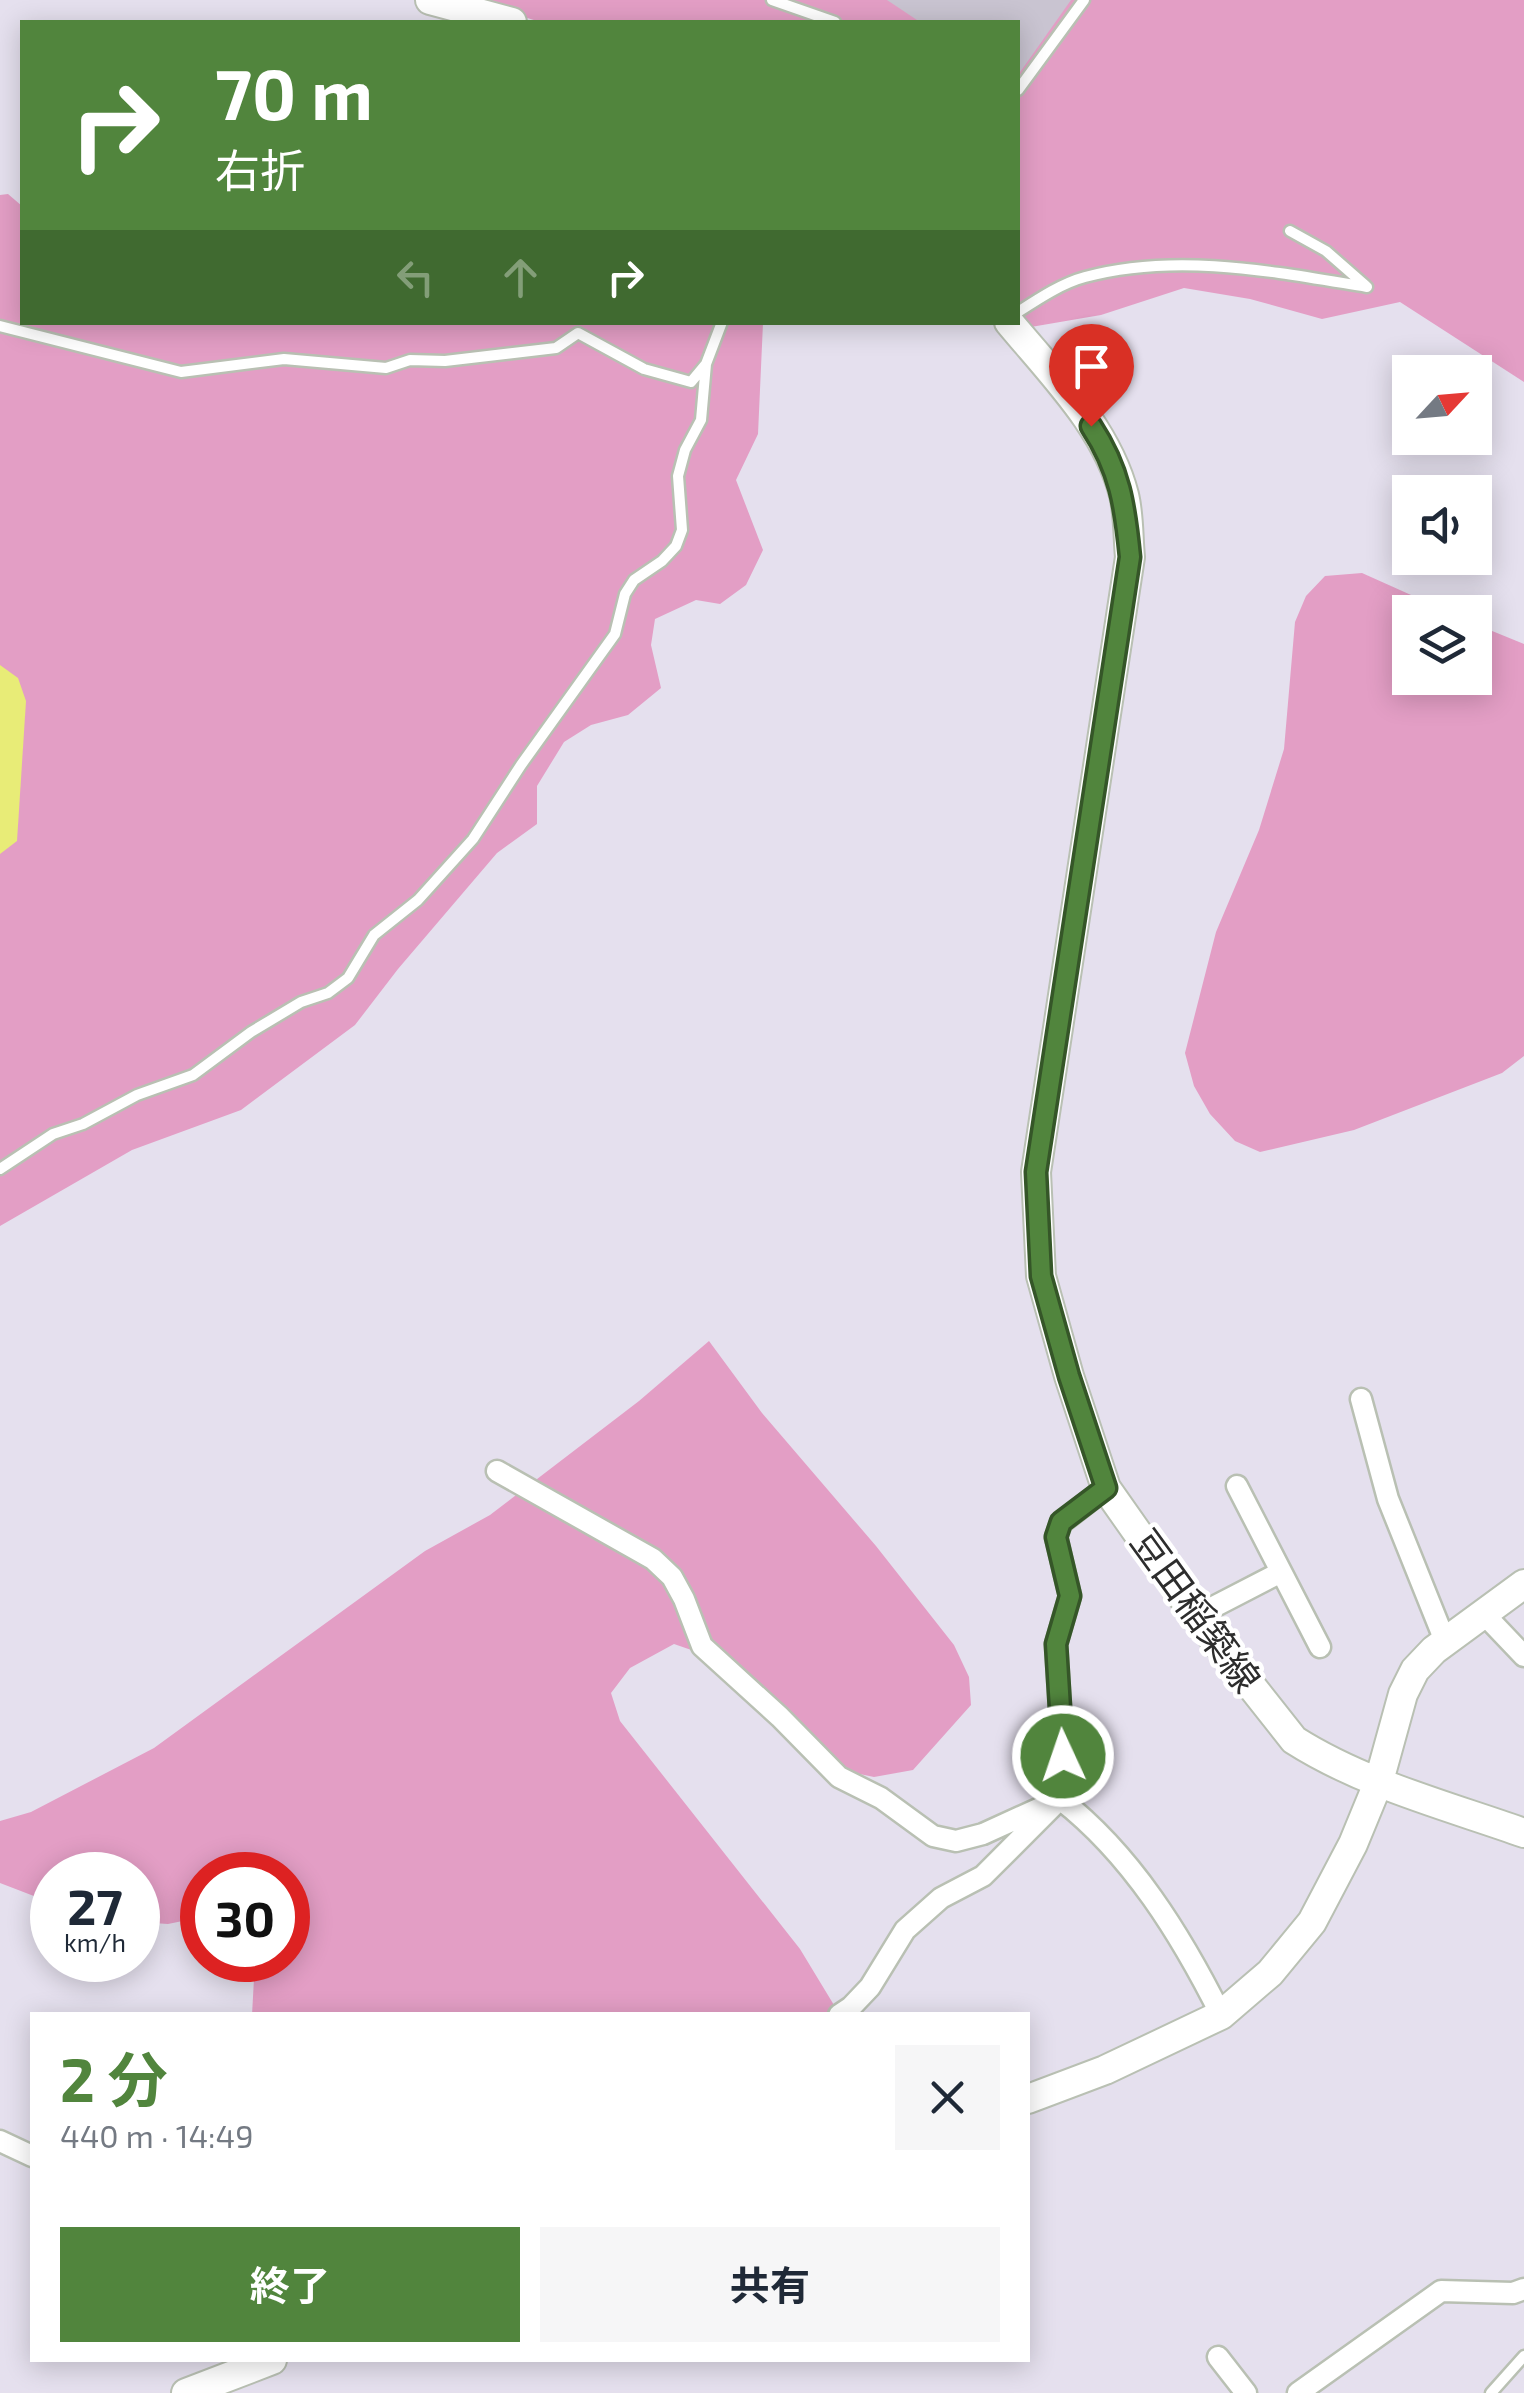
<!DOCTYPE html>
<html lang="ja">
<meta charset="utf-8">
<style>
body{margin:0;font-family:"Exo 2","Noto Sans JP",sans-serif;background:#f6f6f7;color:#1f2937;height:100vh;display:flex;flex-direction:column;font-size:38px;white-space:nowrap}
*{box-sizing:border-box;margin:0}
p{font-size:32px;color:#747a83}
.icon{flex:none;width:55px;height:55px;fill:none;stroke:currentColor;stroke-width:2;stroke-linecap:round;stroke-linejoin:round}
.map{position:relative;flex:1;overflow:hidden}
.sheet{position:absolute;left:30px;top:2012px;width:1000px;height:350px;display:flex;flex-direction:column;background:#fff;border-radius:0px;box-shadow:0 5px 25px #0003}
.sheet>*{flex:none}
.banner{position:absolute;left:20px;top:20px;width:1000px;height:305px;border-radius:0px;box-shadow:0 5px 25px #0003;background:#51853d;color:#fff;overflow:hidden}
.needle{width:65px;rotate:64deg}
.buttons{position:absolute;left:1392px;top:355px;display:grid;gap:20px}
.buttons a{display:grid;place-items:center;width:100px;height:100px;border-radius:0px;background:#fff;box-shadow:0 5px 25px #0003;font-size:50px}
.speed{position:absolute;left:30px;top:1852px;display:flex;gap:20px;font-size:50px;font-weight:700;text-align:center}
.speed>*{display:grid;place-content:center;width:130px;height:130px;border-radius:50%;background:#fff;box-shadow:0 5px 25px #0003;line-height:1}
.speed small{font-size:25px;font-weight:400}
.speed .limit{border:15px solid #d22;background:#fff;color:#111}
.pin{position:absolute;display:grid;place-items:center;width:85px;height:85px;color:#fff;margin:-102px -42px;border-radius:50% 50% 50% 0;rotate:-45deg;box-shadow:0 0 10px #0007}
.pin .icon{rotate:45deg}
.me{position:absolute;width:110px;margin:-55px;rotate:357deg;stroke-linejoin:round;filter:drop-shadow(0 0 8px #0008)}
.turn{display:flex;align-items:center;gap:35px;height:210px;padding:0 30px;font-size:45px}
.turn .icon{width:130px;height:130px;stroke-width:2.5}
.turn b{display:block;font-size:70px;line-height:85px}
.lanes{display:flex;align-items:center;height:95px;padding:0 30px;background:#0003;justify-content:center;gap:50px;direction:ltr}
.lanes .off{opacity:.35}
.round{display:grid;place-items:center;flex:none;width:105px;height:105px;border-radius:0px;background:#f6f6f7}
.overview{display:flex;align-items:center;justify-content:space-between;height:170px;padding:0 30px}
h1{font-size:60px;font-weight:700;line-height:75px;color:#51853d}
.primary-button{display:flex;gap:20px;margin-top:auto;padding:20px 30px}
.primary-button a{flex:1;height:115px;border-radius:0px;background:#51853d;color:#fff;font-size:40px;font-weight:700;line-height:115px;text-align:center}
.primary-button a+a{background:#f6f6f7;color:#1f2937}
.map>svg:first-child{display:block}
</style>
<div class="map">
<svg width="1524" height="2393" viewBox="0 0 1524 2393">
<rect width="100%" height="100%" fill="#e5e0ee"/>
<path fill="#e39ec5" d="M 471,0 L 1524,0 L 1524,382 L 1400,302 L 1322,319 L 1250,299 L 1184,288 L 1101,315 L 1025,328 L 1018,322 L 1018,22 L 540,22 Z
M 8,194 L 22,206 L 22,322 L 763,323 L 758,434 L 736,480 L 763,550 L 746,585 L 720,604 L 696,600 L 655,619 L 651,645 L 661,688 L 628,715 L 591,725 L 564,742 L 537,786 L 537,824 L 497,853 L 398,969 L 355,1025 L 241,1110 L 132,1150 L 0,1226 L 0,195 Z
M 1362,573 L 1449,612 L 1410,612 L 1410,678 L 1475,678 L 1475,624 L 1524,644 L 1524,1056 L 1502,1073 L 1354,1130 L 1260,1152 L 1235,1141 L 1210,1114 L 1194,1086 L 1185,1053 L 1216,932 L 1259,830 L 1284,749 L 1295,622 L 1306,596 L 1325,576 Z
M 709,1341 L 762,1413 L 876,1546 L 954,1645 L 969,1677 L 971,1705 L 913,1770 L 874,1777 L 826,1767 L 700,1653 L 674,1644 L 630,1668 L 611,1693 L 620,1721 L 800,1949 L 840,2015 L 252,2015 L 255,1960 L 288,1960 L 288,1875 L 202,1875 L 202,1917 L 168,1924 L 138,1922 L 138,1875 L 52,1875 L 52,1903 L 0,1883 L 0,1821 L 31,1812 L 154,1748 L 425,1551 L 490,1515 L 639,1401 Z"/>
<path fill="#e8ec77" d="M 0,665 L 18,678 L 26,701 L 17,841 L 0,854 Z"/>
<path fill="#c9c4d1" d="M 887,0 L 1071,0 L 1018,75 L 1018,22 L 920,22 Z"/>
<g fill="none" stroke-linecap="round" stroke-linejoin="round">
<g stroke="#b9c0b3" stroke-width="15">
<path id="lane" d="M 772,0 L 835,22
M 1018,90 L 1084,0
M 1290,231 L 1326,251 L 1366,286
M 1018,312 C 1038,299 1062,283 1085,277 C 1177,252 1275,272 1367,287
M 0,326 L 181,372 L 284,359 L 386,368 L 410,360 L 445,361 L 556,348 L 578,333 L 644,369 L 691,382 L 706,364 L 722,322
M 0,1169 L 53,1134 L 83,1124 L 137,1095 L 193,1075 L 251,1032 L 301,1002 L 328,993 L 348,978 L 374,935 L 418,900 L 473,839 L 521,765 L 615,634 L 625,594 L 634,580 L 662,561 L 676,546 L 682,530 L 678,476 L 685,450 L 701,420 L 706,364
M 1491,2393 L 1524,2356"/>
</g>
<g stroke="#b9c0b3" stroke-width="25">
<path id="street" d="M 1361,1399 L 1388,1499 L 1445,1641
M 497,1471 L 653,1559 L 672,1577 L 684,1599 L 702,1646 L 780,1717 L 839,1777 L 881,1798 L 933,1836 L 956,1841 L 983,1834 L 1060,1799
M 1237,1486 L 1320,1647
M 1483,1613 L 1524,1656
M 1196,1616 L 1281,1572
M 1060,1799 C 1131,1854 1181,1935 1221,2015
M 839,2015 L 851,2007 L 870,1987 L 905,1930 L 941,1898 L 983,1876 L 1060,1799 L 1063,1756 L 1056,1644 L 1070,1596 L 1056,1537 L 1061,1523 L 1106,1488
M 0,2141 L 32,2156
M 1218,2357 L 1246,2393
M 1298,2393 L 1441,2291 L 1513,2293 L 1524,2289"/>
</g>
<g stroke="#b9c0b3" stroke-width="32">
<path id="secondary" d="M 430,0 L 512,22
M 1009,322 C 1052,374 1107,428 1124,495 C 1129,515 1128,537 1130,557 L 1036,1172 L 1041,1276 L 1069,1376 L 1106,1488 L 1196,1616 L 1294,1740 C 1363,1784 1448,1806 1524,1833
M 1028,2099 L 1105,2070 L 1221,2015 L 1270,1973 L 1312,1922 L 1353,1844 L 1379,1781 L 1403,1694 L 1415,1670 L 1434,1650 L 1524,1584
M 186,2393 L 272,2360"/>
</g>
<use href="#lane" stroke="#fff" stroke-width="10"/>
<use href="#street" stroke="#fff" stroke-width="20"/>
<use href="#secondary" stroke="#fff" stroke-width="28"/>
</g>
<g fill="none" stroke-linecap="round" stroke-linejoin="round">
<g stroke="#355628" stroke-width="25">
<path id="route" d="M 1063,1756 L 1056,1644 L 1070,1596 L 1056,1537 L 1061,1522 L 1106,1488 L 1069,1376 L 1041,1276 L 1036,1172 L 1130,557 C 1125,506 1120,470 1091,426"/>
</g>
<use href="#route" stroke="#51853d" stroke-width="18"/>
</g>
<g text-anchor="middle" stroke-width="9" stroke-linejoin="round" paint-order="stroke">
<g font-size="38" fill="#2d2d2d" stroke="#fff">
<text transform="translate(1195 1611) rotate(54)" y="13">豆田稲築線</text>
</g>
</g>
</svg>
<div class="buttons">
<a><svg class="needle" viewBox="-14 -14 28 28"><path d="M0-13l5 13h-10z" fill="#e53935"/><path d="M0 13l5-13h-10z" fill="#747a83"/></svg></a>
<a><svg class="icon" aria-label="sound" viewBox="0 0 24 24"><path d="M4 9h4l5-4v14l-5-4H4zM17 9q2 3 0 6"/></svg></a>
<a><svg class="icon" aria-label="layers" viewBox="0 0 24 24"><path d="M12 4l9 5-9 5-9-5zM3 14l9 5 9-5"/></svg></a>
</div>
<div class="speed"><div>27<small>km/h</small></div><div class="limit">30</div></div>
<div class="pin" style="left:1091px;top:426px;background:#d93025"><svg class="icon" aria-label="arrive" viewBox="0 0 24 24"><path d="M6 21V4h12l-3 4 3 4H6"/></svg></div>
<svg class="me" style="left:1063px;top:1756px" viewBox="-20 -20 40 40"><circle r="17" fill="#51853d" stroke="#fff" stroke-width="3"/><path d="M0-11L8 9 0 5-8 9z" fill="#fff"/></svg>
<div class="banner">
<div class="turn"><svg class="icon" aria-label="right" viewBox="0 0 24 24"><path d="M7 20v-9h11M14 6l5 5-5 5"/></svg><div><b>70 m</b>右折</div></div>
<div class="lanes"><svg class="icon off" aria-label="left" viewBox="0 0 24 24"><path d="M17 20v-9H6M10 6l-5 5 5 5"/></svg><svg class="icon off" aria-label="ahead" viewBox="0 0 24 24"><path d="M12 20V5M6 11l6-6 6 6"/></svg><svg class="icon" aria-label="right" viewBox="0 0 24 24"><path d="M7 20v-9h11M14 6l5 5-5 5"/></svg></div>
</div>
<section class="sheet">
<div class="overview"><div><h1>2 分</h1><p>440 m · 14:49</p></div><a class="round"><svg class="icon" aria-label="close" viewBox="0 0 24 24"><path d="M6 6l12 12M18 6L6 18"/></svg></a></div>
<div class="primary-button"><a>終了</a><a>共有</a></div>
</section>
</div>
